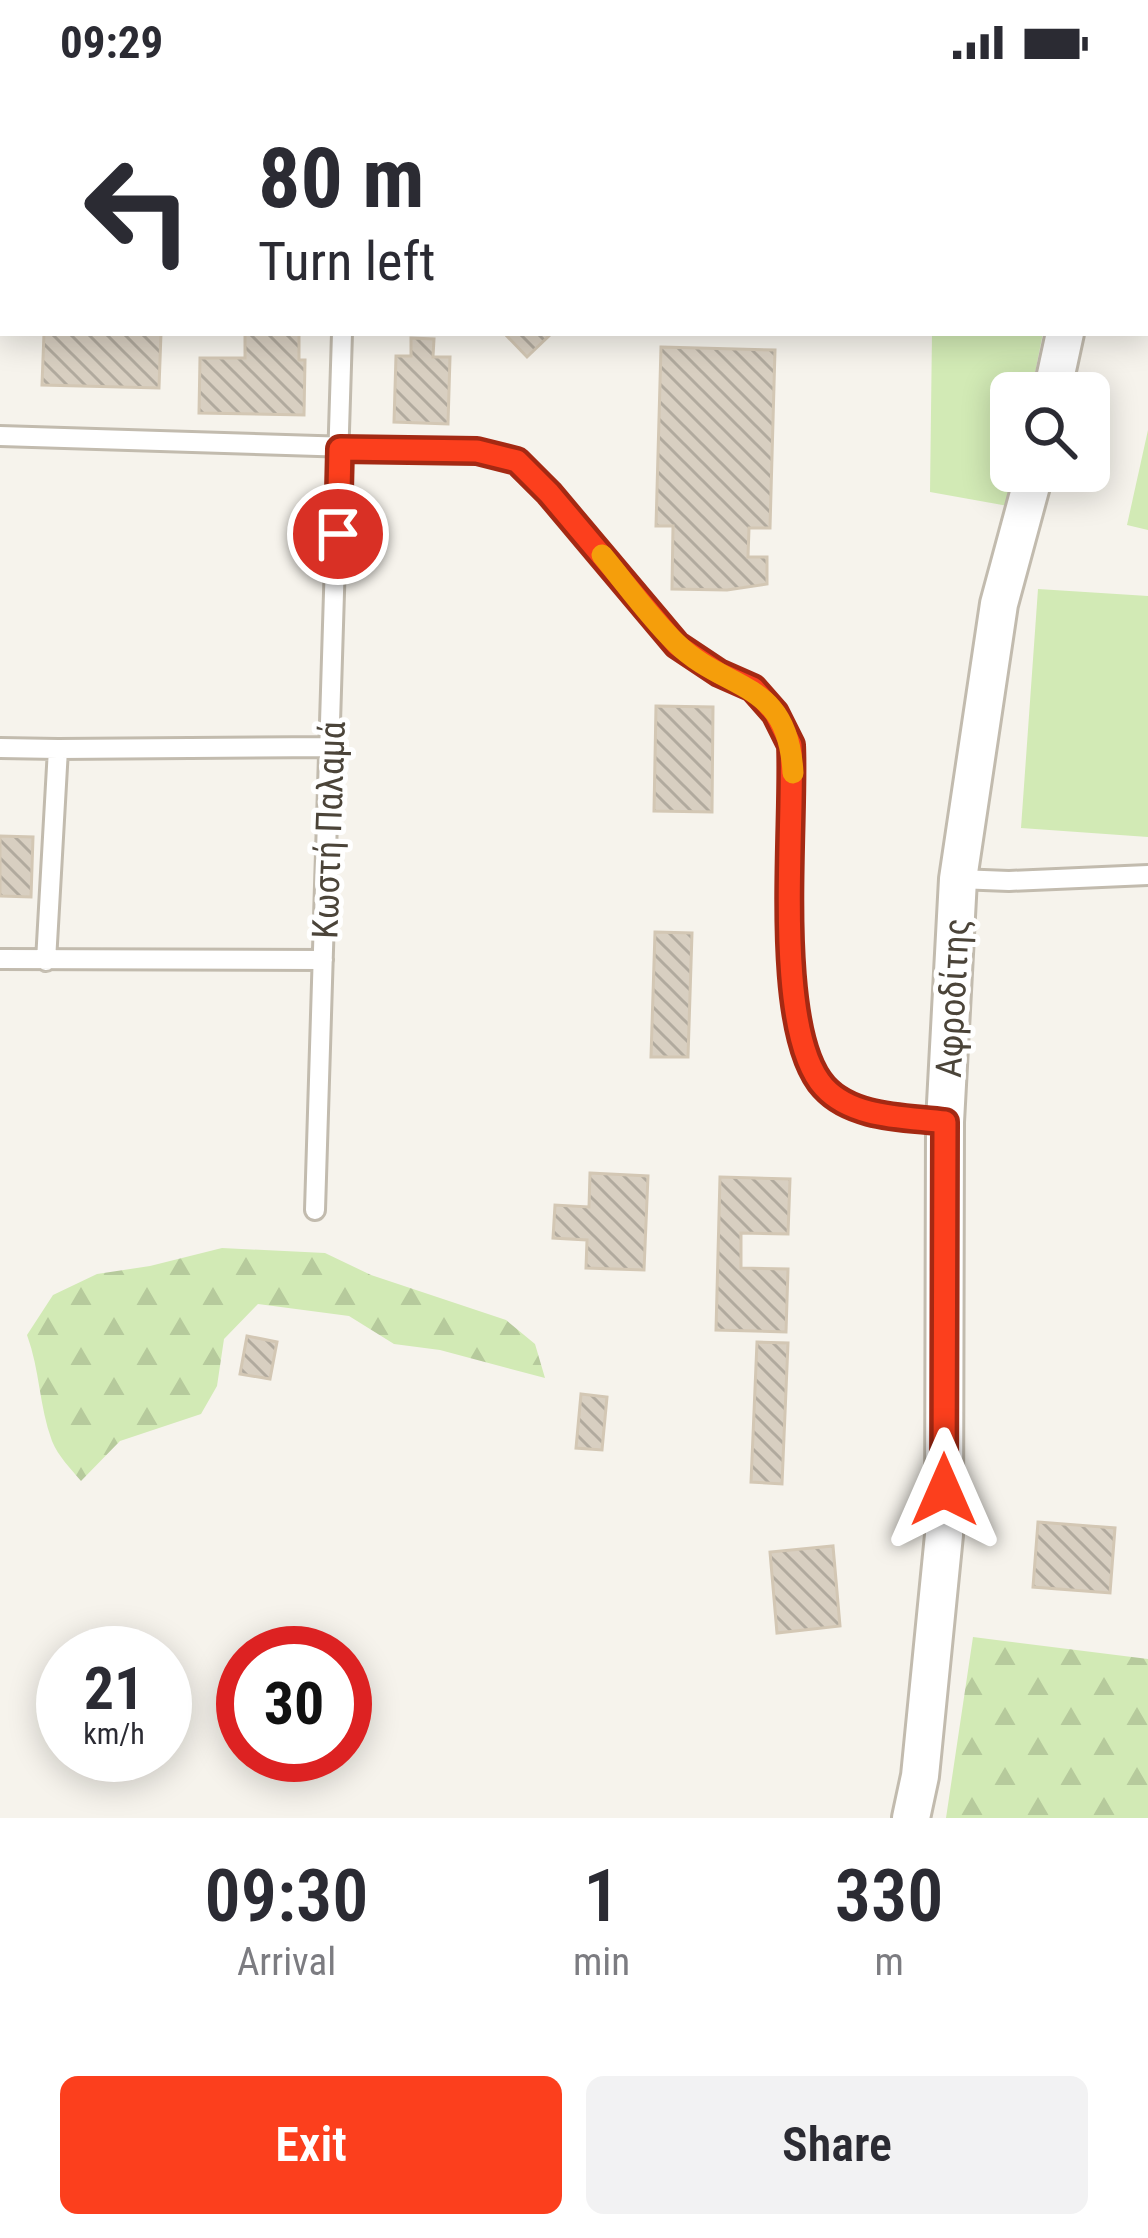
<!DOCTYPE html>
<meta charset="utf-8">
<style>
body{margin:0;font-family:"Roboto Condensed",sans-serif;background:#f2f2f3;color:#2b2b33;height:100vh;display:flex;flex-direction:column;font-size:45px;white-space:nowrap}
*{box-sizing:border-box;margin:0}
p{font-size:39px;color:#7c7c81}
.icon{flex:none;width:66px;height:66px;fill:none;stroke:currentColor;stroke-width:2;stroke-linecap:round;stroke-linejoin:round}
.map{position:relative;height:1734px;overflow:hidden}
.details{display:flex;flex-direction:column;background:#fff;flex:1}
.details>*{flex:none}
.banner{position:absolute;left:0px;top:0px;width:1149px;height:252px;box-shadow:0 6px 30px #0003;background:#fff;color:#2b2b33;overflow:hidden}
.tools{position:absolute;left:990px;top:288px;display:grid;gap:24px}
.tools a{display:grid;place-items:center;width:120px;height:120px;border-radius:18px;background:#fff;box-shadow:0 6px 30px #0003;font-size:60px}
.speed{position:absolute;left:36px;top:1542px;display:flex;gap:24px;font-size:60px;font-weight:700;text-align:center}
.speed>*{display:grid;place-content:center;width:156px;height:156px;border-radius:50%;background:#fff;box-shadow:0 6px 30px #0003;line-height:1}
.speed small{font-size:30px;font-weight:400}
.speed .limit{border:18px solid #d22;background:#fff;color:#111}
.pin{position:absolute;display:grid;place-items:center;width:102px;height:102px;color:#fff;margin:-51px;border:6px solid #fff;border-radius:50%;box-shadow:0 3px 12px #0007}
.me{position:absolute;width:132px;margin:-66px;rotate:0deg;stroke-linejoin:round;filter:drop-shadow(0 0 9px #0008)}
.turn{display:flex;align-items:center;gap:42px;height:252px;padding:0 60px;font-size:54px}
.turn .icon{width:156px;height:156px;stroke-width:2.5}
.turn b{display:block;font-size:84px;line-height:102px}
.eta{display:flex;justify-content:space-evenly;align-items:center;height:204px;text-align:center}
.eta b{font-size:72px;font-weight:600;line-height:84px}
.button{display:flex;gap:24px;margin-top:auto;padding:24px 60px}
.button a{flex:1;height:138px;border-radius:18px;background:#fc3f1d;color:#fff;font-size:48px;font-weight:600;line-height:138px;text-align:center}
.button a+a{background:#f2f2f3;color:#2b2b33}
.status{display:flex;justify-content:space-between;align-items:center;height:84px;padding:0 60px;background:#fff;direction:ltr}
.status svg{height:33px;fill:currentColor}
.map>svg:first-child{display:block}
</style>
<div class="status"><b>09:29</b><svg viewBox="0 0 49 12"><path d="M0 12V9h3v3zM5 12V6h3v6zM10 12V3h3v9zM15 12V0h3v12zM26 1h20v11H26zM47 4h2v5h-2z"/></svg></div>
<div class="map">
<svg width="1148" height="1734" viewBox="0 0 1148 1734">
<defs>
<pattern id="forest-firs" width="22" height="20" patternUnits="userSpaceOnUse" patternTransform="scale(3)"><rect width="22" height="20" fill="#d2eab5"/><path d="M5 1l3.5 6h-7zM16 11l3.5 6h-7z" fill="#b6ca9c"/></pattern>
<pattern id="building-back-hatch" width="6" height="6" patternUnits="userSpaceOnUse" patternTransform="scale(3)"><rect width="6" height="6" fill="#d8cfc1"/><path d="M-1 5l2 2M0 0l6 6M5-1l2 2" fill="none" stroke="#b1aa9e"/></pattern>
</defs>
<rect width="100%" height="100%" fill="#f6f3ec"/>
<path fill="#d2eab5" d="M 932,249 L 1043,249 L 1031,309 L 1011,309 L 1011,387 L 1015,387 L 1008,422 L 930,408 Z
M 1148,346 L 1148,446 L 1127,441 Z
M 1038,505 L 1148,512 L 1148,753 L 1021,744 Z"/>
<path fill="url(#forest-firs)" d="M 222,1164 L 325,1169 L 371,1191 L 506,1236 L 535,1260 L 545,1294 L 440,1266 L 394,1260 L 349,1232 L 258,1220 L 224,1255 L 217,1302 L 201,1330 L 120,1357 L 81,1397 C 71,1385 58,1372 52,1357 C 39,1322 40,1286 27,1251 L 53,1211 L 97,1190 L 150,1182 Z
M 973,1553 L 1148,1575 L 1148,1734 L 946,1734 Z"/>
<path fill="url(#building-back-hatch)" stroke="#d3c7b4" stroke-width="3" d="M 44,249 L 161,249 L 159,304 L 42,301 Z
M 245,249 L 299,249 L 299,276 L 305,276 L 304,331 L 199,329 L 200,274 L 245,274 Z
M 504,249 L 552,249 L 527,273 Z
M 411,254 L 434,255 L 433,273 L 450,273 L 448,340 L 394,338 L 396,272 L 411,272 Z
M 661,263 L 775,266 L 770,444 L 749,444 L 748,473 L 767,473 L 767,500 L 727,506 L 672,505 L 673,442 L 656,442 Z
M 656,622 L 713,623 L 712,728 L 654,727 Z
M 0,752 L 33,753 L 31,813 L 0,812 Z
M 655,848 L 692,849 L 688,973 L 651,973 Z
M 590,1089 L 648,1092 L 644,1186 L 586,1184 L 587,1156 L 553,1154 L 555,1121 L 589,1123 Z
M 720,1093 L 790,1095 L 788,1150 L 741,1149 L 741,1184 L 788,1185 L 786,1248 L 716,1246 Z
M 247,1252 L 277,1258 L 270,1295 L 240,1290 Z
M 757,1258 L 788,1259 L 782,1400 L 751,1398 Z
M 581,1310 L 607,1313 L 602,1366 L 576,1364 Z
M 1038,1438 L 1115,1444 L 1110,1509 L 1033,1503 Z
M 833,1462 L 840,1542 L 777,1549 L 770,1468 Z"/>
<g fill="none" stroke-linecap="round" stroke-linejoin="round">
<g stroke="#c2bbae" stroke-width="24">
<path id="lane" d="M 328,0 L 330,3
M 354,3 L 355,0
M 0,352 L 477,367 L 517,377 L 549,409 L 677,561 L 719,589 L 753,604 L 775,629 L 791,661 C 795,742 772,946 824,1003 C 853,1035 907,1033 945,1038
M 0,664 L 58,665 L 46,877
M 58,665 L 331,663
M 958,795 L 1009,797 L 1148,791
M 0,875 L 323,876
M 315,1126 L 342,249"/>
</g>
<g stroke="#c2bbae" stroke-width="42">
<path id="street" d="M 1118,3 L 1119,0
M 1052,309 L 1065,249
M 911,1734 L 920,1692 L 944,1451 L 945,1038 L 958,795 L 999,520 L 1035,387"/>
</g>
<use href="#lane" stroke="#fff" stroke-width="18"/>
<use href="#street" stroke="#fff" stroke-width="36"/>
</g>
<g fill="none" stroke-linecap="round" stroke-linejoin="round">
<g stroke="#a42913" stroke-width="30">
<path id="route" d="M 338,450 L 340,365 L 477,367 L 517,377 L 549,409 L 677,561 L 719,589 L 753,604 L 775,629 L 791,661 C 795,741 772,946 824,1003 C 853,1035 907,1033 945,1038 L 944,1406"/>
</g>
<use href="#route" stroke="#fc3f1d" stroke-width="21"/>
<path stroke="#f59e0b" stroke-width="21" d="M 602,471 C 626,500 648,531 675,558 C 726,609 788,594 793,689"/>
</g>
<g text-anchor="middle" stroke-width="10" stroke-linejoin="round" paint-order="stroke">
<g font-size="36" fill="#4b4439" stroke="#fff">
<text transform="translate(328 746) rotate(-88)" y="13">Κωστή Παλαμά</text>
<text transform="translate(952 914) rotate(-87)" y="13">Αφροδίτης</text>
</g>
</g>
</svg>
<div class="tools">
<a><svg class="icon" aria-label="search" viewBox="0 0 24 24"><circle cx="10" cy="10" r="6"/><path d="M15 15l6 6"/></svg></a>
</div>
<div class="speed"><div>21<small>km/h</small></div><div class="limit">30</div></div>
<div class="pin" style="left:338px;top:450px;background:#d93025"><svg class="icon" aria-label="arrive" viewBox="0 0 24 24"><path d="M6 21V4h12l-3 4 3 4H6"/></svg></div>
<svg class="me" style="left:944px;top:1406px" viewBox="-20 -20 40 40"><path d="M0-17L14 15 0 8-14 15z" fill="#fc3f1d" stroke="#fff" stroke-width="4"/></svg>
<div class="banner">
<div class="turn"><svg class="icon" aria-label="left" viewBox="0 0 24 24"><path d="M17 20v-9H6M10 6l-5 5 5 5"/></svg><div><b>80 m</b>Turn left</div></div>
</div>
</div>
<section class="details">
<div class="eta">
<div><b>09:30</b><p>Arrival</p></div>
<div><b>1</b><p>min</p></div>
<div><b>330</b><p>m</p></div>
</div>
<div class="button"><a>Exit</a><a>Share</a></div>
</section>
